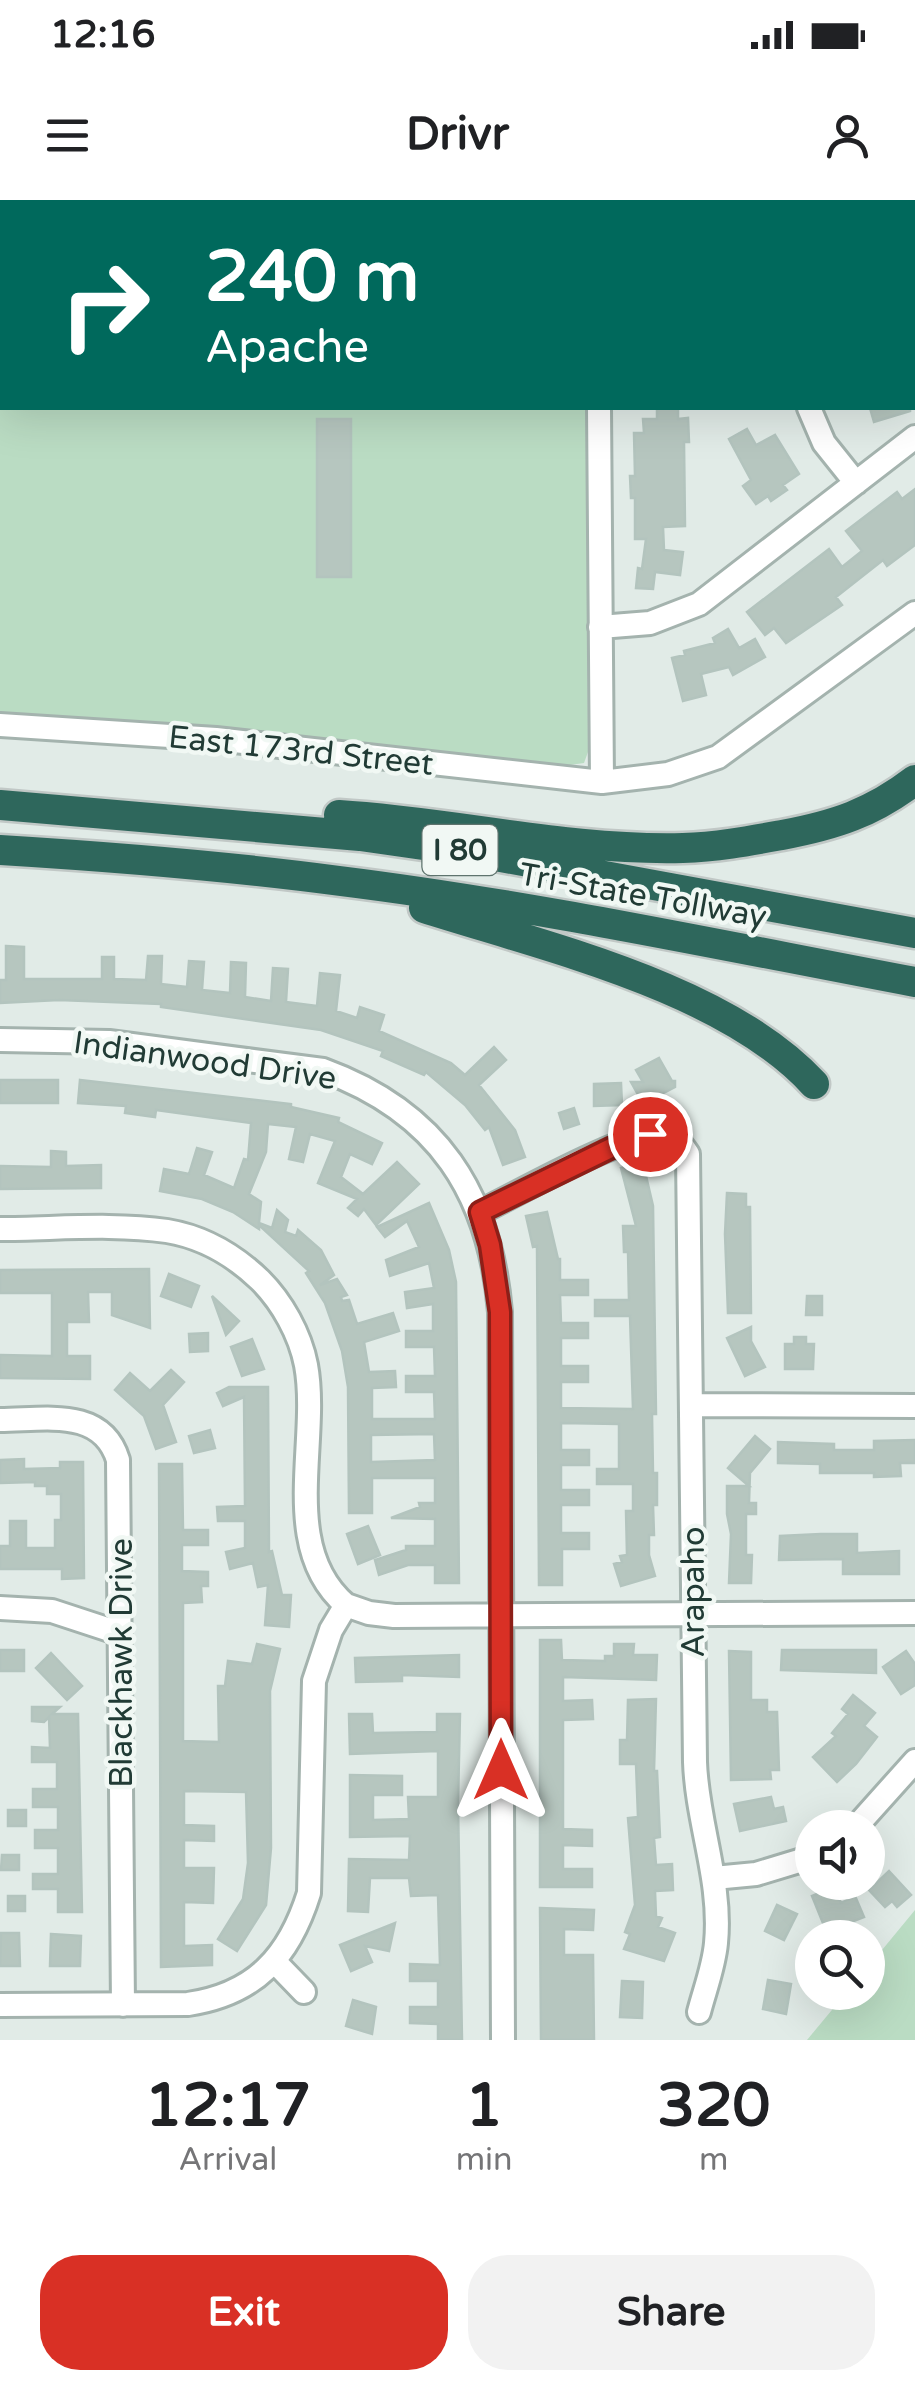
<!DOCTYPE html>
<style>
body{margin:0;font-family:"Varela Round",sans-serif;background:#f2f2f2;color:#202124;height:100vh;display:flex;flex-direction:column;font-size:38px;white-space:nowrap}
*{box-sizing:border-box;margin:0}
p{font-size:32px;color:#757577}
.icon{flex:none;width:55px;height:55px;fill:none;stroke:currentColor;stroke-width:2;stroke-linecap:round;stroke-linejoin:round}
.map{position:relative;height:1840px;overflow:hidden}
.sheet{display:flex;flex-direction:column;background:#fff;flex:1}
.sheet>*{flex:none}
.banner{position:absolute;left:0px;top:0px;width:915px;height:210px;box-shadow:0 10px 40px #0002;background:#00695c;color:#fff;overflow:hidden}
.controls{position:absolute;left:795px;top:1610px;display:grid;gap:20px}
.controls a{display:grid;place-items:center;width:90px;height:90px;border-radius:50%;background:#fff;box-shadow:0 10px 40px #0002;font-size:50px}
.pin{position:absolute;display:grid;place-items:center;width:85px;height:85px;color:#fff;margin:-42px;border:5px solid #fff;border-radius:50%;box-shadow:0 2px 10px #0007}
.me{position:absolute;width:110px;margin:-55px;rotate:0deg;stroke-linejoin:round;filter:drop-shadow(0 0 8px #0008)}
.turn{display:flex;align-items:center;gap:35px;height:210px;padding:0 40px;font-size:45px}
.turn .icon{width:130px;height:130px;stroke-width:2.5}
.turn b{display:block;font-size:70px;line-height:85px}
.eta{display:flex;justify-content:space-evenly;align-items:center;height:170px;text-align:center}
.eta b{font-size:60px;font-weight:700;line-height:70px}
.button{display:flex;gap:20px;margin-top:auto;padding:20px 40px}
.button a{flex:1;height:115px;border-radius:40px;background:#d93025;color:#fff;font-size:40px;font-weight:700;line-height:115px;text-align:center}
.button a+a{background:#f2f2f2;color:#202124}
.status{display:flex;justify-content:space-between;align-items:center;height:70px;padding:0 50px;background:#fff;direction:ltr}
.status svg{height:28px;fill:currentColor}
header{display:flex;justify-content:space-between;align-items:center;height:130px;padding:0 40px;background:#fff;font-size:45px;font-weight:700}
.map>svg:first-child{display:block}
</style>
<div class="status"><b>12:16</b><svg viewBox="0 0 49 12"><path d="M0 12V9h3v3zM5 12V6h3v6zM10 12V3h3v9zM15 12V0h3v12zM26 1h20v11H26zM47 4h2v5h-2z"/></svg></div>
<header><svg class="icon" aria-label="menu" viewBox="0 0 24 24"><path d="M4 6h16M4 12h16M4 18h16"/></svg>Drivr<svg class="icon" aria-label="person" viewBox="0 0 24 24"><circle cx="12" cy="8" r="4"/><path d="M4 21q1-7 8-7t8 7"/></svg></header>
<div class="map">
<svg width="915" height="1840" viewBox="0 0 915 1840">
<rect width="100%" height="100%" fill="#e1ebe7"/>
<path fill="#badcc3" d="M 277,0 L 586,0 L 586,2 L 73,2 Z
M 0,3 L 2,3 L 2,208 L 587,208 L 588,552 L 584,563 L 570,565 L 148,524 L 0,516 Z
M 915,1710 L 915,1840 L 807,1840 L 846,1793 L 868,1792 L 868,1767 Z"/>
<path fill="#b6c6bf" stroke="#b3c4be" stroke-width="2.5" fill-rule="evenodd" d="M 657,208 L 678,208 L 678,219 L 688,218 L 689,242 L 684,242 L 685,326 L 663,327 L 664,350 L 683,352 L 680,375 L 655,372 L 653,389 L 636,388 L 638,368 L 642,369 L 646,339 L 635,339 L 635,298 L 631,298 L 630,276 L 635,276 L 634,233 L 644,233 L 643,219 L 657,219 Z
M 870,208 L 910,208 L 910,211 L 874,222 Z
M 317,219 L 351,219 L 351,377 L 317,377 Z
M 747,229 L 756,245 L 775,235 L 799,274 L 783,285 L 787,290 L 771,301 L 768,296 L 756,304 L 743,286 L 751,280 L 729,239 Z
M 915,289 L 915,345 L 887,366 L 883,360 L 836,397 L 842,405 L 786,443 L 774,428 L 765,435 L 747,412 L 829,349 L 842,367 L 862,351 L 846,331 L 897,292 L 902,299 Z
M 728,429 L 739,448 L 755,439 L 765,457 L 733,475 L 729,467 L 701,474 L 706,495 L 683,501 L 672,458 L 685,455 L 684,451 L 715,443 L 713,438 Z
M 6,746 L 24,747 L 24,779 L 102,779 L 102,757 L 114,757 L 114,779 L 146,780 L 148,756 L 162,756 L 161,784 L 187,787 L 189,761 L 204,762 L 202,790 L 230,793 L 231,762 L 246,763 L 245,797 L 271,801 L 273,768 L 288,769 L 286,802 L 317,806 L 320,773 L 340,775 L 336,811 L 357,818 L 360,807 L 384,815 L 379,831 L 451,863 L 465,875 L 494,847 L 506,860 L 479,885 L 515,930 L 525,957 L 503,965 L 489,927 L 485,930 L 465,905 L 426,872 L 424,875 L 381,856 L 383,851 L 321,830 L 161,807 L 161,804 L 59,800 L 0,803 L 0,780 L 6,780 Z
M 659,858 L 672,881 L 675,881 L 675,887 L 656,897 L 653,893 L 641,900 L 631,882 L 643,882 L 636,870 Z
M 0,880 L 58,880 L 58,903 L 0,903 Z
M 80,880 L 291,904 L 291,907 L 339,918 L 338,922 L 382,943 L 372,964 L 350,954 L 341,977 L 363,994 L 397,962 L 419,984 L 376,1025 L 364,1009 L 358,1016 L 348,1008 L 357,999 L 318,983 L 335,941 L 310,934 L 303,962 L 289,959 L 296,927 L 268,924 L 266,952 L 249,994 L 261,1002 L 259,1023 L 272,1028 L 277,1010 L 288,1020 L 285,1032 L 296,1036 L 298,1030 L 321,1050 L 334,1075 L 320,1085 L 337,1079 L 347,1095 L 341,1097 L 342,1101 L 349,1100 L 357,1124 L 393,1113 L 399,1131 L 364,1142 L 369,1172 L 395,1171 L 396,1187 L 372,1188 L 372,1219 L 435,1219 L 434,1192 L 406,1192 L 406,1176 L 435,1176 L 434,1147 L 406,1147 L 406,1131 L 433,1131 L 433,1104 L 407,1108 L 405,1092 L 434,1088 L 429,1063 L 390,1076 L 386,1060 L 419,1047 L 407,1021 L 385,1037 L 377,1027 L 429,1003 L 449,1050 L 456,1082 L 459,1383 L 435,1383 L 435,1365 L 408,1365 L 379,1375 L 375,1360 L 406,1350 L 406,1346 L 435,1346 L 435,1319 L 391,1318 L 420,1307 L 419,1303 L 435,1303 L 435,1278 L 372,1278 L 372,1313 L 349,1313 L 348,1187 L 342,1151 L 325,1103 L 306,1073 L 309,1071 L 259,1025 L 259,1029 L 233,1012 L 202,999 L 160,991 L 164,969 L 189,974 L 197,948 L 212,952 L 204,975 L 234,988 L 244,959 L 248,960 L 251,923 L 156,910 L 155,917 L 125,913 L 126,906 L 78,903 ZM 434,1234 L 435,1260 L 371,1262 L 371,1235 Z
M 621,883 L 622,905 L 594,906 L 594,884 Z
M 574,908 L 579,924 L 564,929 L 559,913 Z
M 51,951 L 66,952 L 66,966 L 101,965 L 101,988 L 0,989 L 0,966 L 51,967 Z
M 643,963 L 653,1006 L 656,1214 L 652,1214 L 653,1273 L 657,1273 L 657,1305 L 653,1305 L 654,1335 L 649,1335 L 649,1355 L 655,1376 L 621,1386 L 614,1364 L 622,1362 L 620,1356 L 627,1355 L 626,1311 L 633,1311 L 633,1284 L 597,1284 L 597,1269 L 619,1269 L 619,1224 L 561,1223 L 561,1250 L 589,1250 L 589,1265 L 561,1265 L 561,1290 L 589,1290 L 589,1305 L 561,1305 L 561,1333 L 589,1333 L 589,1349 L 562,1349 L 562,1385 L 539,1385 L 537,1046 L 533,1047 L 526,1016 L 547,1012 L 558,1059 L 560,1059 L 560,1080 L 588,1080 L 588,1095 L 560,1095 L 561,1123 L 588,1123 L 588,1138 L 561,1138 L 561,1166 L 588,1166 L 588,1182 L 561,1182 L 561,1208 L 633,1209 L 630,1116 L 595,1116 L 595,1100 L 629,1100 L 628,1052 L 624,1052 L 623,1026 L 636,1026 L 621,968 Z
M 727,993 L 746,994 L 746,1007 L 750,1007 L 751,1113 L 728,1113 L 725,1034 Z
M 149,1069 L 150,1128 L 112,1115 L 112,1092 L 88,1092 L 89,1122 L 67,1122 L 67,1156 L 90,1156 L 90,1179 L 0,1178 L 0,1155 L 52,1156 L 52,1093 L 0,1093 L 0,1070 Z
M 169,1074 L 199,1086 L 191,1107 L 161,1096 Z
M 212,1096 L 239,1121 L 226,1135 Z
M 807,1096 L 822,1096 L 822,1115 L 806,1115 Z
M 751,1127 L 751,1141 L 765,1167 L 745,1176 L 727,1138 Z
M 208,1133 L 208,1151 L 190,1152 L 189,1134 Z
M 794,1137 L 806,1137 L 806,1144 L 814,1144 L 813,1169 L 785,1169 L 785,1144 L 794,1144 Z
M 252,1139 L 264,1169 L 242,1176 L 231,1147 Z
M 171,1170 L 184,1182 L 163,1205 L 176,1242 L 156,1249 L 144,1216 L 115,1190 L 130,1173 L 150,1191 Z
M 229,1187 L 268,1187 L 269,1352 L 272,1351 L 282,1395 L 291,1395 L 289,1427 L 265,1425 L 268,1385 L 258,1387 L 253,1363 L 230,1369 L 226,1352 L 245,1348 L 245,1321 L 218,1321 L 217,1307 L 245,1306 L 244,1197 L 223,1206 L 217,1193 Z
M 210,1230 L 215,1248 L 194,1253 L 189,1236 Z
M 755,1236 L 770,1249 L 750,1273 L 749,1303 L 756,1303 L 756,1314 L 746,1314 L 746,1355 L 752,1355 L 751,1383 L 729,1383 L 731,1334 L 727,1314 L 727,1286 L 749,1286 L 728,1268 Z
M 915,1240 L 915,1263 L 900,1263 L 901,1276 L 874,1277 L 874,1273 L 820,1273 L 820,1264 L 778,1263 L 778,1242 L 834,1244 L 834,1250 L 874,1250 L 874,1241 Z
M 24,1259 L 24,1269 L 60,1268 L 60,1262 L 83,1262 L 84,1378 L 62,1379 L 62,1369 L 0,1369 L 0,1346 L 10,1346 L 10,1321 L 26,1321 L 26,1348 L 55,1348 L 55,1320 L 61,1320 L 61,1294 L 47,1294 L 47,1286 L 35,1286 L 35,1282 L 0,1283 L 0,1260 Z
M 159,1264 L 182,1264 L 183,1330 L 208,1330 L 208,1345 L 182,1345 L 182,1371 L 208,1372 L 208,1386 L 201,1386 L 202,1402 L 183,1403 L 183,1541 L 219,1542 L 218,1486 L 225,1486 L 228,1461 L 252,1464 L 257,1444 L 280,1449 L 270,1491 L 271,1648 L 266,1705 L 237,1751 L 218,1739 L 243,1699 L 248,1663 L 246,1592 L 184,1591 L 184,1625 L 214,1626 L 214,1641 L 184,1640 L 184,1668 L 214,1668 L 213,1703 L 184,1702 L 184,1746 L 212,1745 L 212,1765 L 161,1767 Z
M 368,1326 L 380,1355 L 358,1364 L 347,1334 Z
M 821,1334 L 857,1334 L 857,1353 L 899,1351 L 899,1374 L 843,1374 L 843,1359 L 779,1360 L 780,1336 Z
M 540,1440 L 561,1440 L 562,1460 L 605,1461 L 605,1456 L 614,1456 L 614,1444 L 634,1444 L 633,1455 L 657,1455 L 656,1480 L 563,1477 L 563,1501 L 592,1500 L 593,1519 L 563,1520 L 563,1629 L 592,1630 L 592,1646 L 563,1645 L 563,1669 L 592,1669 L 592,1687 L 540,1687 Z
M 0,1450 L 24,1450 L 24,1471 L 0,1471 Z
M 782,1450 L 876,1450 L 876,1473 L 781,1470 Z
M 729,1451 L 751,1452 L 751,1500 L 767,1500 L 767,1512 L 777,1512 L 779,1570 L 770,1570 L 771,1579 L 731,1580 Z
M 906,1451 L 915,1464 L 915,1485 L 901,1494 L 883,1467 Z
M 51,1453 L 82,1486 L 67,1500 L 36,1468 Z
M 459,1455 L 459,1477 L 402,1475 L 402,1481 L 356,1482 L 355,1458 Z
M 853,1495 L 875,1513 L 864,1526 L 877,1537 L 856,1564 L 837,1582 L 813,1557 L 836,1536 L 832,1533 L 848,1514 L 842,1509 Z
M 656,1499 L 654,1571 L 657,1571 L 660,1637 L 654,1638 L 656,1665 L 672,1664 L 673,1690 L 655,1691 L 656,1716 L 662,1718 L 658,1727 L 675,1733 L 664,1761 L 624,1749 L 630,1734 L 625,1732 L 635,1705 L 628,1618 L 638,1617 L 636,1564 L 620,1564 L 620,1540 L 627,1540 L 628,1500 Z
M 32,1507 L 60,1507 L 52,1514 L 78,1514 L 82,1712 L 58,1712 L 58,1689 L 33,1689 L 33,1674 L 58,1674 L 58,1648 L 35,1648 L 35,1630 L 58,1630 L 58,1607 L 33,1607 L 33,1589 L 57,1589 L 57,1562 L 32,1562 L 32,1547 L 50,1548 L 49,1517 L 44,1522 L 32,1521 Z
M 349,1514 L 372,1514 L 373,1533 L 437,1532 L 437,1514 L 460,1514 L 458,1603 L 462,1840 L 438,1840 L 438,1824 L 410,1823 L 410,1807 L 438,1807 L 438,1781 L 410,1781 L 410,1764 L 440,1765 L 438,1695 L 411,1696 L 409,1678 L 370,1678 L 368,1712 L 348,1711 L 349,1659 L 409,1660 L 410,1636 L 350,1637 L 350,1575 L 402,1576 L 402,1595 L 373,1595 L 373,1620 L 409,1619 L 408,1597 L 438,1597 L 438,1551 L 350,1554 Z
M 771,1597 L 774,1609 L 783,1607 L 786,1621 L 740,1631 L 734,1604 Z
M 8,1610 L 26,1610 L 26,1626 L 8,1626 Z
M 2,1655 L 19,1655 L 19,1670 L 1,1670 Z
M 889,1671 L 911,1695 L 897,1707 L 892,1701 L 885,1707 L 869,1690 Z
M 834,1687 L 841,1703 L 855,1696 L 864,1717 L 851,1722 L 855,1733 L 846,1738 L 829,1738 L 812,1696 Z
M 8,1696 L 25,1696 L 25,1711 L 8,1711 Z
M 777,1705 L 797,1714 L 784,1740 L 765,1731 Z
M 540,1708 L 594,1710 L 593,1730 L 564,1729 L 564,1755 L 593,1755 L 594,1840 L 541,1840 Z
M 395,1723 L 389,1751 L 365,1746 L 372,1762 L 351,1771 L 340,1745 Z
M 1,1733 L 19,1733 L 20,1766 L 0,1766 Z
M 51,1734 L 81,1736 L 80,1766 L 50,1766 Z
M 768,1780 L 791,1784 L 786,1814 L 763,1809 Z
M 622,1781 L 643,1782 L 642,1818 L 620,1817 Z
M 353,1800 L 376,1807 L 372,1834 L 346,1826 Z"/>
<g fill="none" stroke-linecap="round" stroke-linejoin="round">
<g stroke="#a4b3ae" stroke-width="28">
<path id="minor" d="M 598,0 L 598,2
M 802,0 L 802,2
M 599,208 L 602,582
M 809,208 L 824,243 L 856,283
M 600,427 L 650,423 L 699,404 L 915,237
M 0,525 L 216,539 L 602,582 L 668,574 L 718,557 L 915,413
M 0,840 L 109,842 L 323,870 C 438,912 490,993 500,1112 L 503,1840
M 480,1012 C 516,995 631,928 665,935 C 676,937 682,945 688,954 L 695,1562 C 697,1623 722,1681 716,1743 C 714,1766 705,1789 699,1812
M 0,1029 C 54,1029 113,1023 167,1031 C 203,1037 234,1055 260,1080 C 282,1102 300,1134 306,1165 C 320,1241 278,1347 346,1405 L 331,1430 L 314,1481 L 309,1693 C 289,1757 255,1794 188,1804 L 0,1805
M 692,1205 L 915,1206
M 0,1220 C 45,1220 102,1207 118,1260 L 123,1805
M 346,1405 L 369,1413 L 394,1416 L 915,1413
M 0,1408 L 52,1411 L 119,1433
M 855,1628 L 915,1561
M 714,1678 L 756,1674 L 812,1657
M 275,1762 L 304,1792"/>
</g>
<g stroke="#c1c8c6" stroke-width="35">
<path id="highway" d="M 0,605 L 360,636 L 479,653 L 915,733
M 339,615 C 454,622 568,651 683,648 C 717,647 749,641 782,635 C 835,625 872,613 915,580
M 0,650 C 114,657 227,666 340,681 C 533,705 724,746 915,782
M 424,708 C 546,747 726,788 814,884"/>
</g>
<use href="#minor" stroke="#fff" stroke-width="22"/>
<use href="#highway" stroke="#2e675c" stroke-width="30"/>
</g>
<g fill="none" stroke-linecap="round" stroke-linejoin="round">
<g stroke="#8d1f18" stroke-width="25">
<path id="route" d="M 501,1570 L 500,1112 L 490,1045 L 480,1012 L 611,948 L 650,934"/>
</g>
<use href="#route" stroke="#d93025" stroke-width="18"/>
</g>
<g text-anchor="middle" stroke-width="9" stroke-linejoin="round" paint-order="stroke">
<rect fill="#f1f8f4" stroke="#5f746e" stroke-width="2.5" x="422.5" y="625" width="75" height="50" rx="8"/>
<g font-size="30" font-weight="bold" fill="#213b35">
<text x="460" y="660">I 80</text>
</g>
<g font-size="32" fill="#213b35" stroke="#f1f8f4">
<text transform="translate(301 550) rotate(6)" y="11">East 173rd Street</text>
<text transform="translate(643 695) rotate(10)" y="11">Tri-State Tollway</text>
<text transform="translate(205 860) rotate(8)" y="11">Indianwood Drive</text>
<text transform="translate(693 1392) rotate(-90)" y="11">Arapaho</text>
<text transform="translate(121 1463) rotate(-90)" y="11">Blackhawk Drive</text>
</g>
</g>
</svg>
<div class="controls">
<a><svg class="icon" aria-label="sound" viewBox="0 0 24 24"><path d="M4 9h4l5-4v14l-5-4H4zM17 9q2 3 0 6"/></svg></a>
<a><svg class="icon" aria-label="search" viewBox="0 0 24 24"><circle cx="10" cy="10" r="6"/><path d="M15 15l6 6"/></svg></a>
</div>
<div class="pin" style="left:650px;top:934px;background:#d93025"><svg class="icon" aria-label="arrive" viewBox="0 0 24 24"><path d="M6 21V4h12l-3 4 3 4H6"/></svg></div>
<svg class="me" style="left:501px;top:1570px" viewBox="-20 -20 40 40"><path d="M0-17L14 15 0 8-14 15z" fill="#d93025" stroke="#fff" stroke-width="4"/></svg>
<div class="banner">
<div class="turn"><svg class="icon" aria-label="right" viewBox="0 0 24 24"><path d="M7 20v-9h11M14 6l5 5-5 5"/></svg><div><b>240 m</b>Apache</div></div>
</div>
</div>
<section class="sheet">
<div class="eta">
<div><b>12:17</b><p>Arrival</p></div>
<div><b>1</b><p>min</p></div>
<div><b>320</b><p>m</p></div>
</div>
<div class="button"><a>Exit</a><a>Share</a></div>
</section>
